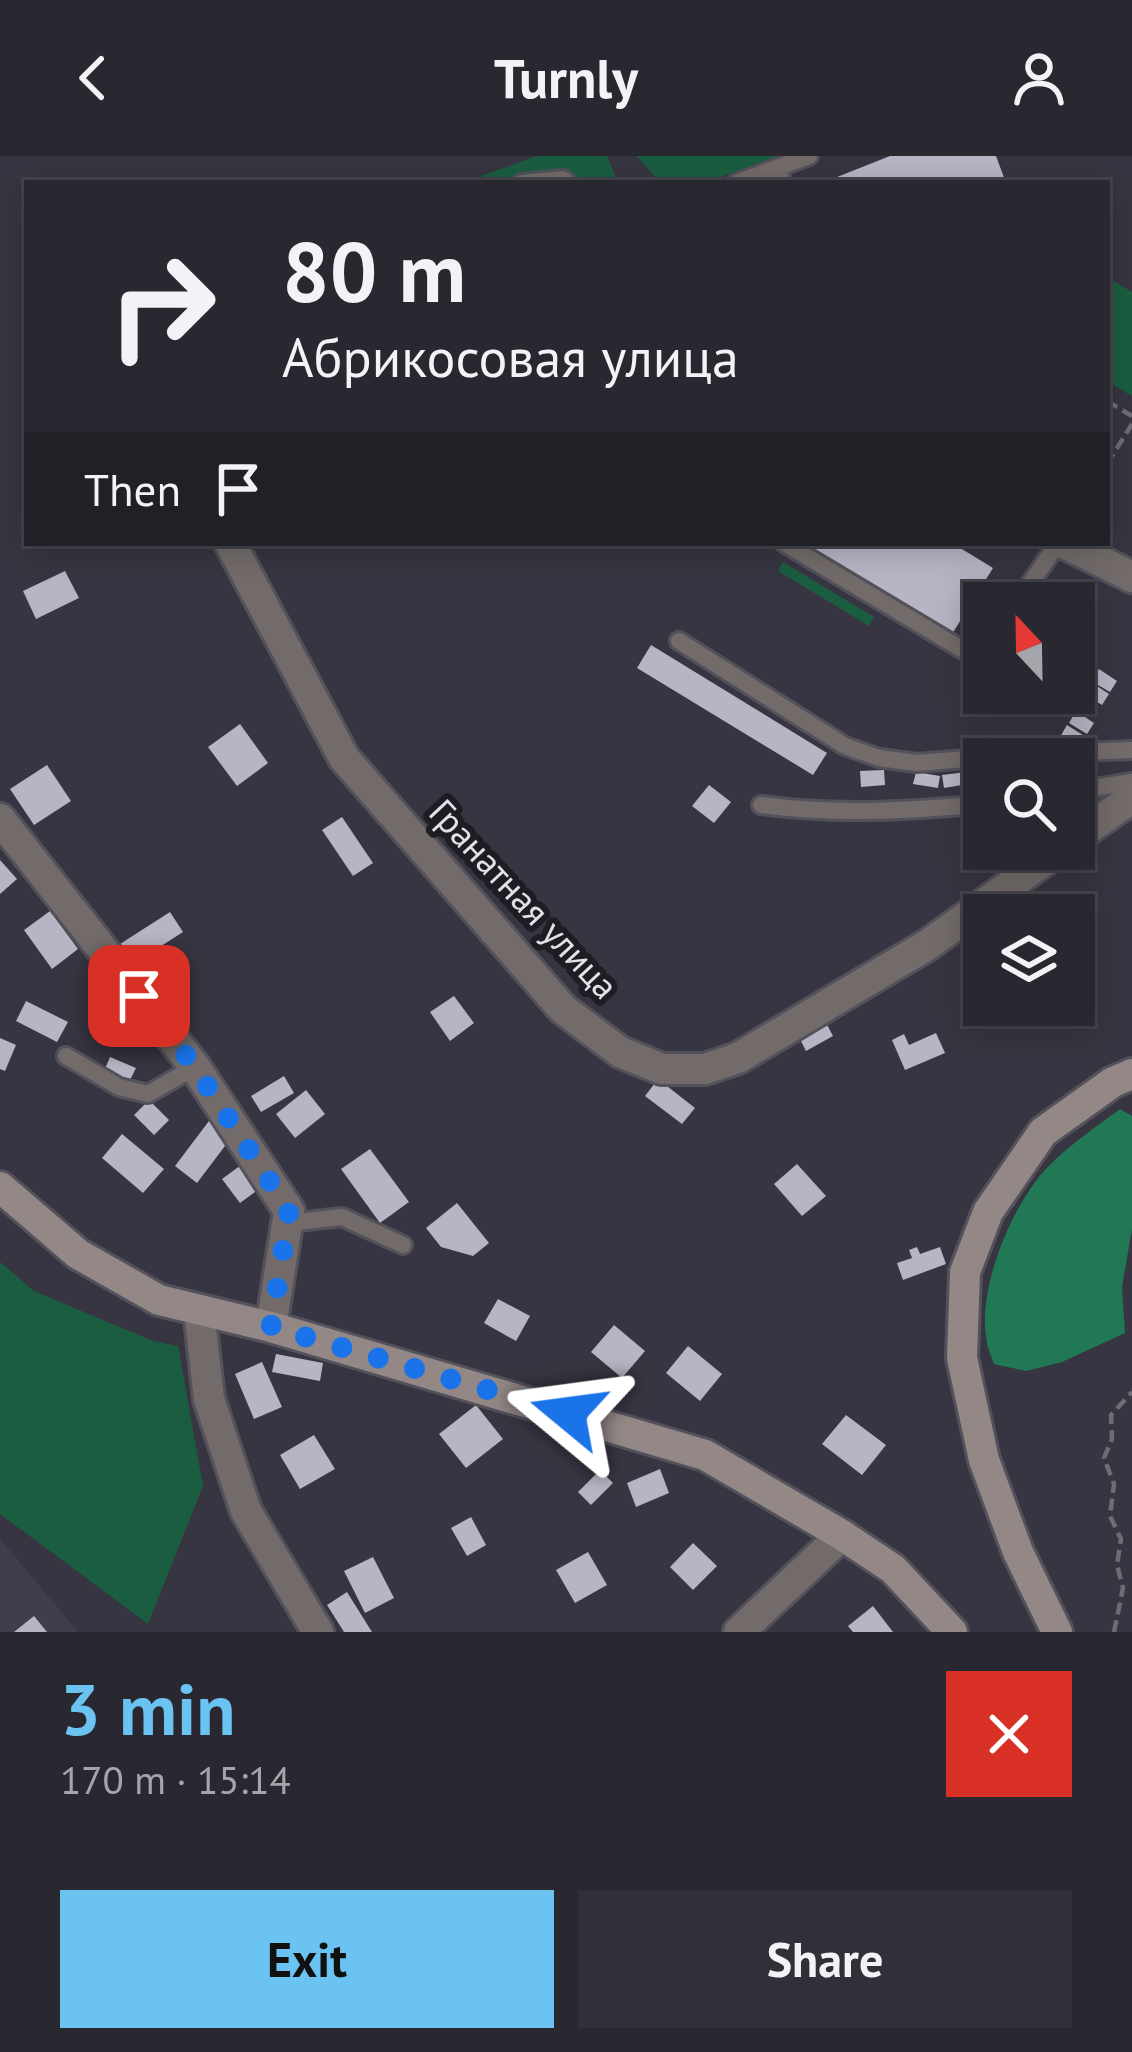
<!DOCTYPE html>
<meta charset="utf-8">
<style>
body{margin:0;font-family:"PT Sans",sans-serif;background:#313039;color:#f1f3f6;height:100vh;display:flex;flex-direction:column;font-size:45px;white-space:nowrap}
*{box-sizing:border-box;margin:0}
p{font-size:39px;color:#a5a6ab}
.icon{flex:none;width:66px;height:66px;fill:none;stroke:currentColor;stroke-width:2;stroke-linecap:round;stroke-linejoin:round}
.map{position:relative;height:1476px;overflow:hidden}
.side{display:flex;flex-direction:column;background:#292831;flex:1}
.side>*{flex:none}
.hud{position:absolute;left:24px;top:24px;width:1086px;height:366px;border-radius:0px;box-shadow:0 6px 30px #0003,0 0 0 3px #45444d;background:#292831;color:#f1f3f6;overflow:hidden}
.needle{width:78px;rotate:338deg}
.controls{position:absolute;left:963px;top:426px;display:grid;gap:24px}
.controls a{display:grid;place-items:center;width:132px;height:132px;border-radius:0px;background:#292831;box-shadow:0 6px 30px #0003,0 0 0 3px #45444d;font-size:60px}
.pin{position:absolute;display:grid;place-items:center;width:102px;height:102px;color:#fff;margin:-51px;border-radius:24px;box-shadow:0 6px 18px #0006}
.me{position:absolute;width:132px;margin:-66px;rotate:286deg;stroke-linejoin:round;filter:drop-shadow(0 0 9px #0008)}
.turn{display:flex;align-items:center;gap:42px;height:252px;padding:0 60px;font-size:54px}
.turn .icon{width:156px;height:156px;stroke-width:2.5}
.turn b{display:block;font-size:84px;line-height:102px}
.then{display:flex;align-items:center;height:114px;padding:0 60px;background:#0003;gap:24px;font-size:45px}
.round{display:grid;place-items:center;flex:none;width:126px;height:126px;border-radius:0px;background:#313039}
.summary{display:flex;align-items:center;justify-content:space-between;height:204px;padding:0 60px}
h1{font-size:72px;font-weight:700;line-height:90px;color:#6ac3f1}
.action{display:flex;gap:24px;margin-top:auto;padding:24px 60px}
.action a{flex:1;height:138px;border-radius:0px;background:#6ac3f1;color:#111;font-size:48px;font-weight:700;line-height:138px;text-align:center}
.action a+a{background:#313039;color:#f1f3f6}
header{display:flex;justify-content:space-between;align-items:center;height:156px;padding:0 60px;background:#292831;font-size:54px;font-weight:700}
.map>svg:first-child{display:block}
</style>
<header><svg class="icon" aria-label="back" viewBox="0 0 24 24"><path d="M15 5l-7 7 7 7"/></svg>Turnly<svg class="icon" aria-label="person" viewBox="0 0 24 24"><circle cx="12" cy="8" r="4"/><path d="M4 21q1-7 8-7t8 7"/></svg></header>
<div class="map">
<svg width="1132" height="1476" viewBox="0 0 1132 1476">
<rect width="100%" height="100%" fill="#373541"/>
<path fill="#403d4f" d="M 0,1383 L 78,1476 L 0,1476 Z"/>
<path fill="#1b5d41" d="M 537,0 L 607,0 L 618,27 L 578,27 L 562,19 L 512,26 L 481,20 Z
M 637,0 L 778,0 L 707,26 L 659,26 Z
M 1107,121 L 1132,136 L 1132,240 L 1107,225 Z
M 783,406 L 874,461 L 869,470 L 778,415 Z
M 0,1106 L 34,1135 L 153,1185 L 178,1190 L 203,1330 L 148,1468 L 0,1358 Z"/>
<path fill="#207854" d="M 1120,953 L 1132,960 L 1132,1073 L 1122,1131 L 1125,1177 L 1062,1206 L 1026,1215 L 994,1208 C 991,1200 987,1190 986,1181 C 979,1133 1007,1063 1036,1025 C 1057,997 1092,974 1120,953 Z"/>
<path fill="#b7b5c4" d="M 890,0 L 996,0 L 1006,27 L 822,27 Z
M 805,387 L 952,387 L 993,412 L 952,478 Z
M 65,415 L 79,442 L 36,463 L 23,435 Z
M 651,489 L 827,597 L 813,619 L 637,512 Z
M 1099,513 L 1117,525 L 1110,536 L 1091,525 Z
M 1091,526 L 1109,538 L 1102,549 L 1084,538 Z
M 1076,555 L 1094,567 L 1087,578 L 1069,567 Z
M 240,568 L 268,607 L 237,630 L 208,591 Z
M 1067,569 L 1086,581 L 1078,592 L 1060,581 Z
M 47,609 L 71,645 L 34,669 L 10,633 Z
M 884,614 L 885,629 L 861,631 L 860,615 Z
M 916,616 L 940,620 L 938,632 L 913,628 Z
M 966,616 L 968,628 L 944,632 L 942,619 Z
M 709,629 L 731,646 L 714,667 L 692,650 Z
M 342,661 L 373,707 L 353,720 L 322,674 Z
M 0,704 L 17,723 L 0,738 Z
M 50,755 L 78,793 L 52,813 L 24,774 Z
M 170,756 L 183,776 L 133,808 L 120,788 Z
M 454,840 L 474,867 L 450,885 L 430,856 Z
M 26,845 L 68,866 L 57,886 L 16,865 Z
M 823,861 L 833,880 L 806,895 L 796,875 Z
M 936,877 L 945,897 L 905,914 L 892,884 L 904,878 L 909,889 Z
M 0,882 L 16,889 L 5,915 L 0,913 Z
M 110,901 L 136,912 L 129,926 L 104,915 Z
M 284,920 L 294,937 L 261,956 L 251,940 Z
M 658,923 L 695,952 L 682,968 L 645,940 Z
M 306,934 L 325,958 L 295,982 L 276,958 Z
M 149,944 L 169,964 L 154,979 L 134,959 Z
M 209,965 L 231,982 L 197,1027 L 175,1010 Z
M 122,978 L 164,1013 L 143,1037 L 102,1002 Z
M 370,993 L 409,1046 L 380,1067 L 341,1013 Z
M 248,1004 L 266,1028 L 240,1047 L 222,1023 Z
M 797,1008 L 826,1040 L 802,1060 L 774,1028 Z
M 457,1047 L 489,1087 L 473,1100 L 441,1091 L 426,1072 Z
M 917,1091 L 920,1098 L 940,1091 L 946,1108 L 903,1124 L 897,1107 L 912,1102 L 909,1094 Z
M 498,1143 L 530,1160 L 516,1185 L 484,1167 Z
M 614,1169 L 645,1195 L 622,1222 L 591,1196 Z
M 688,1190 L 722,1218 L 700,1245 L 666,1217 Z
M 276,1198 L 323,1207 L 320,1225 L 272,1216 Z
M 262,1206 L 282,1251 L 254,1263 L 235,1218 Z
M 476,1249 L 503,1283 L 466,1312 L 439,1278 Z
M 846,1259 L 886,1289 L 862,1319 L 822,1288 Z
M 314,1279 L 335,1313 L 300,1333 L 280,1299 Z
M 660,1313 L 669,1337 L 636,1351 L 627,1327 Z
M 600,1314 L 613,1327 L 591,1349 L 578,1336 Z
M 471,1361 L 486,1389 L 467,1400 L 451,1372 Z
M 693,1387 L 717,1410 L 693,1434 L 670,1411 Z
M 588,1396 L 607,1429 L 575,1447 L 556,1414 Z
M 373,1401 L 394,1442 L 365,1457 L 344,1415 Z
M 347,1436 L 372,1476 L 344,1476 L 327,1449 Z
M 873,1450 L 893,1476 L 853,1476 L 848,1470 Z
M 34,1460 L 47,1476 L 14,1476 Z"/>
<g fill="none" stroke-linecap="round" stroke-linejoin="round">
<g stroke="#53515c" stroke-width="22">
<path id="lane" d="M 777,12 L 809,0
M 522,27 L 563,23 L 568,27
M 736,27 L 777,12 L 783,27
M 784,387 L 978,503 L 984,495
M 1017,447 L 1058,387
M 679,485 L 845,590 L 879,602 L 917,607 L 1027,598 L 1132,594
M 1074,635 L 1132,626
M 761,649 C 836,659 909,655 984,648
M 66,900 L 119,931 L 148,938 L 195,911
M 288,1067 L 342,1061 L 403,1089"/>
</g>
<g stroke="#53515c" stroke-width="36">
<path id="street" d="M 230,387 L 344,602 L 563,853 L 620,896 L 662,913 L 705,913 L 738,902 L 929,788 L 1060,693
M 1064,387 L 1132,421
M 0,663 L 195,911 L 289,1055 L 271,1171
M 1074,683 L 1132,642
M 199,1154 L 209,1243 L 246,1355 L 318,1476
M 739,1476 L 842,1379"/>
</g>
<g stroke="#53515c" stroke-width="36">
<path id="secondary" d="M 0,1031 L 78,1098 L 159,1144 L 271,1171 L 705,1299 L 842,1379 L 893,1413 L 952,1476
M 1057,1476 L 1018,1396 L 984,1304 L 962,1202 L 965,1116 L 988,1056 L 1043,976 L 1113,926 L 1132,918"/>
</g>
<path stroke="#6e6d77" stroke-width="4.5" stroke-dasharray="12 6" stroke-linecap="butt" d="M 1107,245 L 1132,260
M 1107,308 L 1132,268
M 1114,1476 L 1123,1432 L 1117,1409 L 1121,1383 L 1110,1360 L 1114,1328 L 1104,1302 L 1112,1283 L 1111,1259 L 1132,1236"/>
<use href="#lane" stroke="#726b6a" stroke-width="16"/>
<use href="#street" stroke="#726b6a" stroke-width="30"/>
<use href="#secondary" stroke="#938886" stroke-width="30"/>
</g>
<g fill="none" stroke-linecap="round" stroke-linejoin="round">
<path stroke="#1a73e8" stroke-width="21" stroke-dasharray="0 37.8" d="M 139,840 L 195,911 L 289,1055 L 271,1171 L 568,1257"/>
</g>
<g text-anchor="middle" stroke-width="12" stroke-linejoin="round" paint-order="stroke">
<g font-size="36" fill="#e3e2ea" stroke="#1e1d23">
<text transform="translate(524 743) rotate(47)" y="13">Гранатная улица</text>
</g>
</g>
</svg>
<div class="controls">
<a><svg class="needle" viewBox="-14 -14 28 28"><path d="M0-13l5 13h-10z" fill="#e53935"/><path d="M0 13l5-13h-10z" fill="#a5a6ab"/></svg></a>
<a><svg class="icon" aria-label="search" viewBox="0 0 24 24"><circle cx="10" cy="10" r="6"/><path d="M15 15l6 6"/></svg></a>
<a><svg class="icon" aria-label="layers" viewBox="0 0 24 24"><path d="M12 4l9 5-9 5-9-5zM3 14l9 5 9-5"/></svg></a>
</div>
<div class="pin" style="left:139px;top:840px;background:#d93025"><svg class="icon" aria-label="arrive" viewBox="0 0 24 24"><path d="M6 21V4h12l-3 4 3 4H6"/></svg></div>
<svg class="me" style="left:568px;top:1257px" viewBox="-20 -20 40 40"><path d="M0-17L14 15 0 8-14 15z" fill="#1a73e8" stroke="#fff" stroke-width="4"/></svg>
<div class="hud">
<div class="turn"><svg class="icon" aria-label="right" viewBox="0 0 24 24"><path d="M7 20v-9h11M14 6l5 5-5 5"/></svg><div><b>80 m</b>Абрикосовая улица</div></div>
<div class="then">Then<svg class="icon" aria-label="arrive" viewBox="0 0 24 24"><path d="M6 21V4h12l-3 4 3 4H6"/></svg></div>
</div>
</div>
<section class="side">
<div class="summary"><div><h1>3 min</h1><p>170 m · 15:14</p></div><a class="round" style="background:#d93025;color:#fff"><svg class="icon" aria-label="close" viewBox="0 0 24 24"><path d="M6 6l12 12M18 6L6 18"/></svg></a></div>
<div class="action"><a>Exit</a><a>Share</a></div>
</section>
